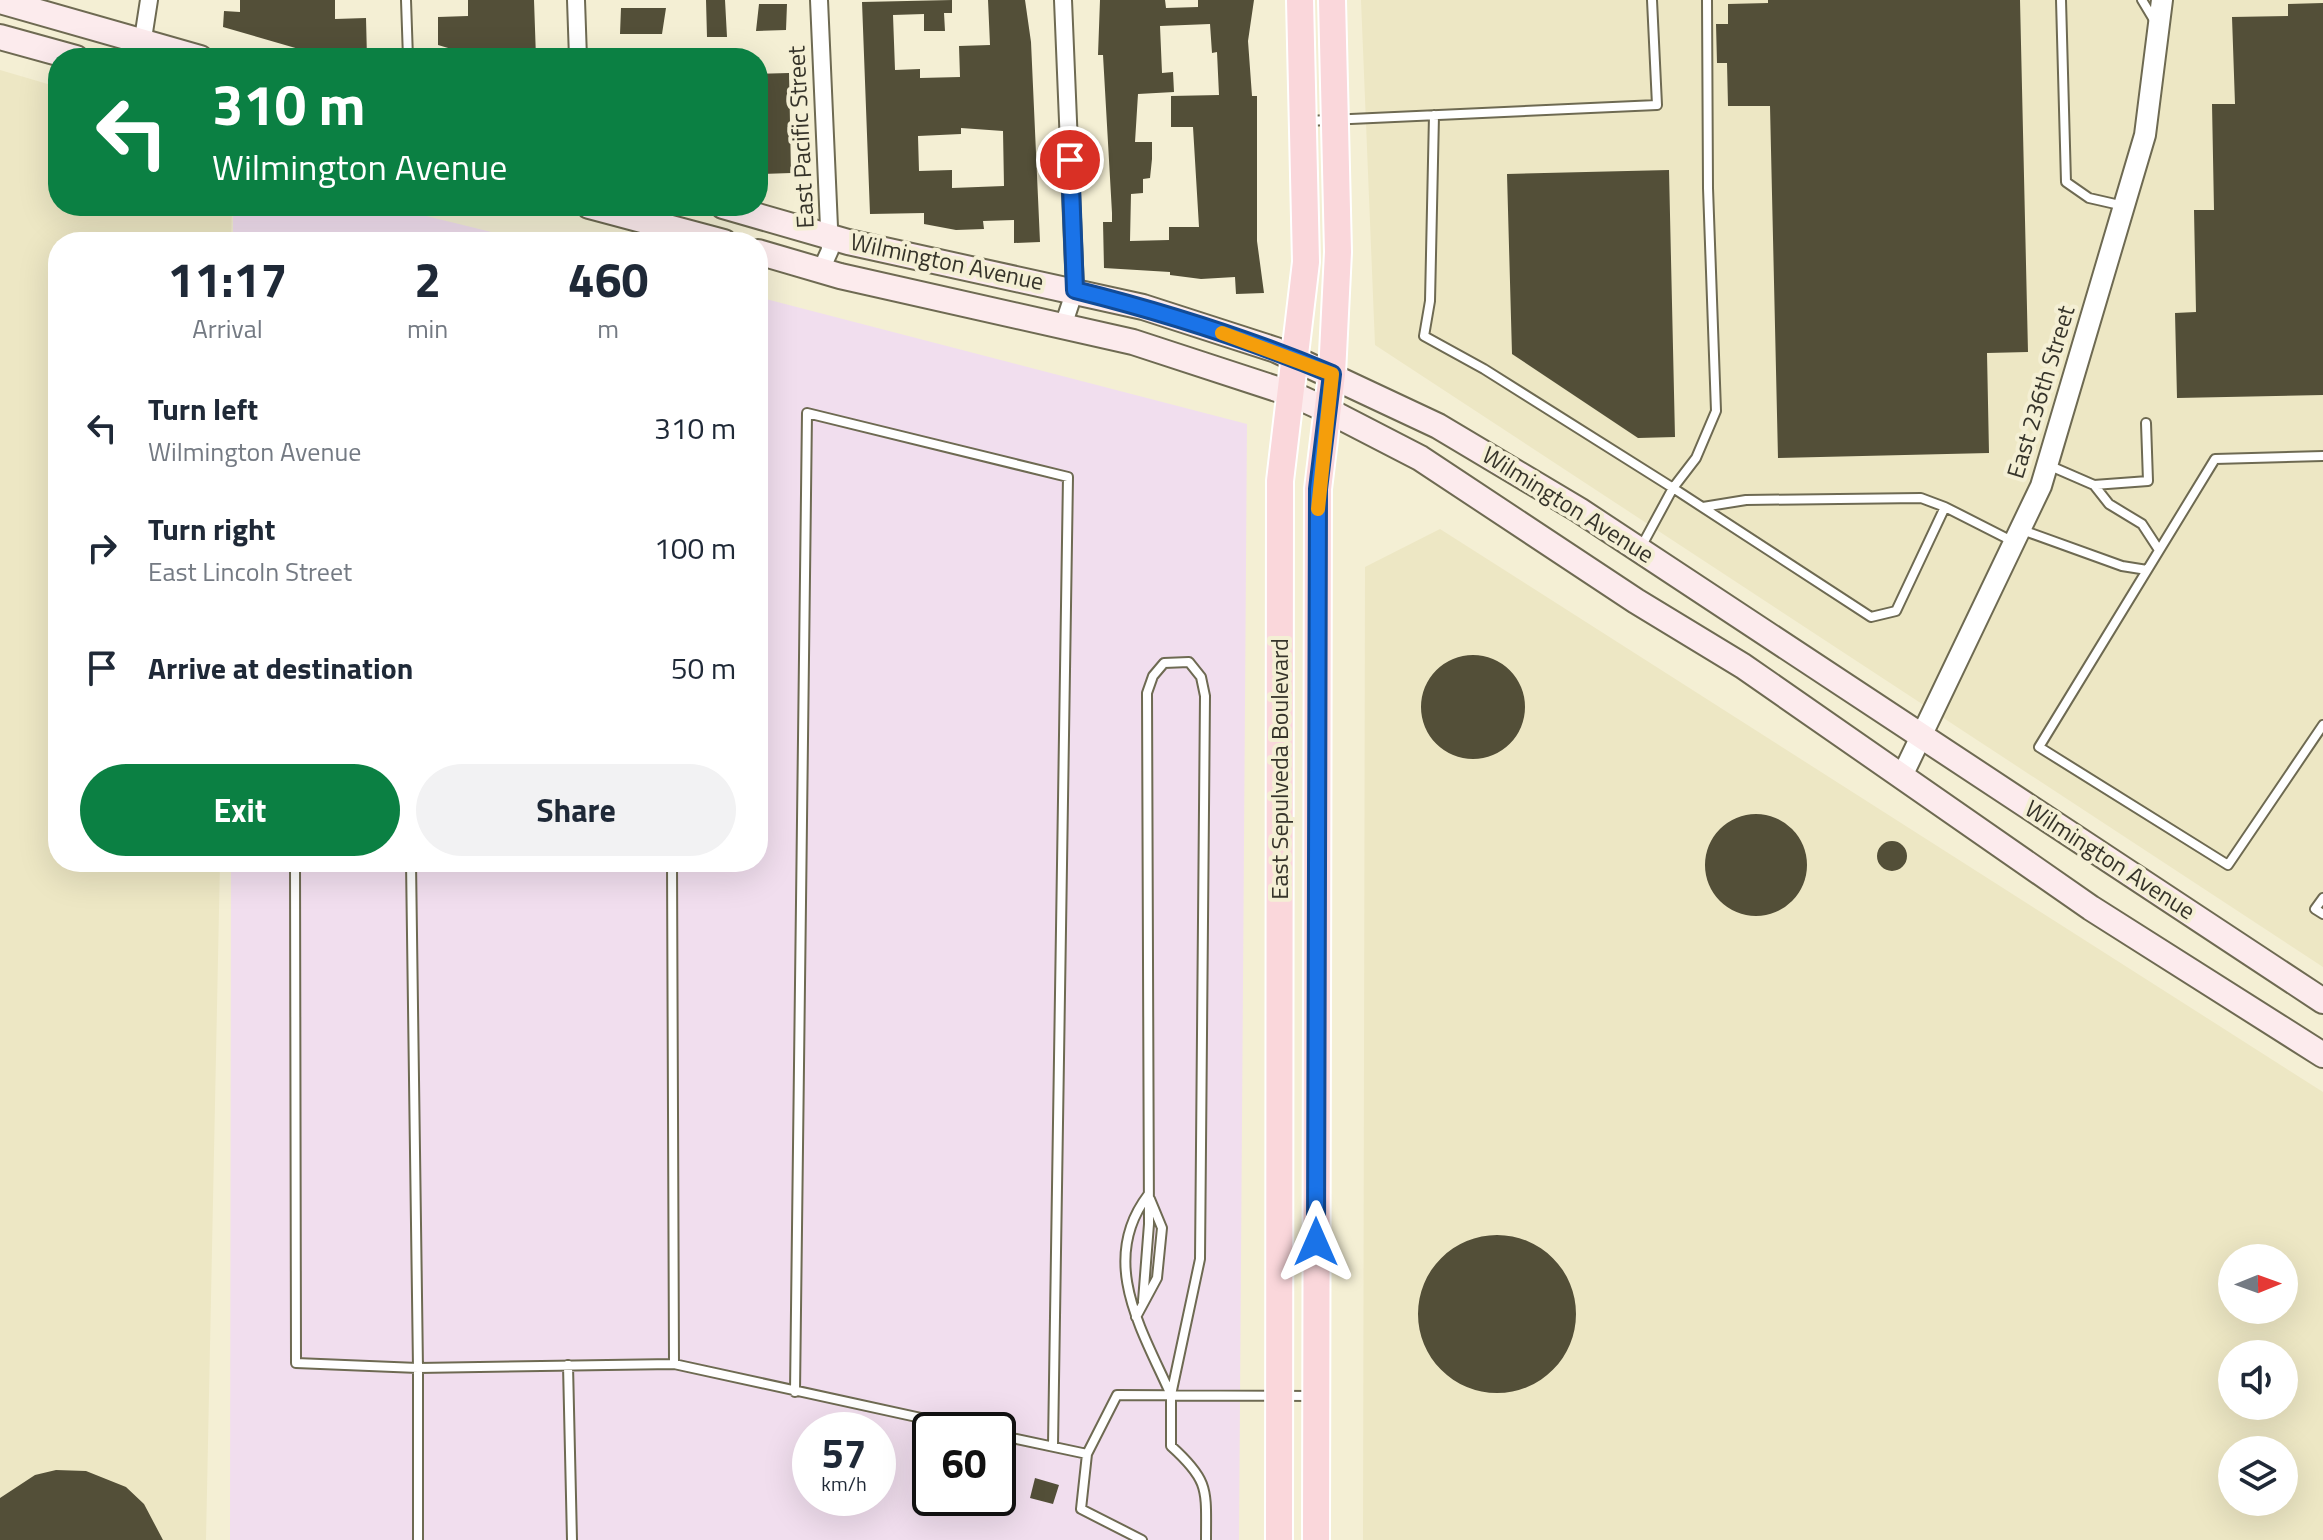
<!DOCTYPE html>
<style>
body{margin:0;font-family:"Titillium Web",sans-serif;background:#f2f2f3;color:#1f2937;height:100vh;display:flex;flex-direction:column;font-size:30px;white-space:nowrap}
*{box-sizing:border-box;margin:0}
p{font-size:26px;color:#747a83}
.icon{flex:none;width:44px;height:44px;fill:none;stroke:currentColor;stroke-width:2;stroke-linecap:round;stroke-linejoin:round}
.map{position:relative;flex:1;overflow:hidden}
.details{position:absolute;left:48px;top:232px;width:720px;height:640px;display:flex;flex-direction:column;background:#fff;border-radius:32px;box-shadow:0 8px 32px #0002}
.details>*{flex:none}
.top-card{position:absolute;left:48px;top:48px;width:720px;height:168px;border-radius:32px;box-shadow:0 8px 32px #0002;background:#0b8043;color:#fff;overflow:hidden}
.needle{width:52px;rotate:89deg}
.fabs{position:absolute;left:2218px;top:1244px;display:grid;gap:16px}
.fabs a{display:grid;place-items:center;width:80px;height:80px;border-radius:50%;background:#fff;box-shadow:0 8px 32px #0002;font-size:40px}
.speed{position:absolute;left:792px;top:1412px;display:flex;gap:16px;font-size:40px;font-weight:700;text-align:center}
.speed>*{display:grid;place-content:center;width:104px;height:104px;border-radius:50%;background:#fff;box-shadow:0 8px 32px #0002;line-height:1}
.speed small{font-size:20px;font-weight:400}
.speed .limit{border:4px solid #111;border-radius:12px;background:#fff;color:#111}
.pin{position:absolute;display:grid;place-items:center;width:68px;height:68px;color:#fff;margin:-34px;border:4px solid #fff;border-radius:50%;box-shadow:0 2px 8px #0007}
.me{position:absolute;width:88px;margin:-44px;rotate:0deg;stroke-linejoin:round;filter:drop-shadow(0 0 6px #0008)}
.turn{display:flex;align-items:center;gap:28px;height:168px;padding:0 32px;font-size:36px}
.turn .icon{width:104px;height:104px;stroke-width:2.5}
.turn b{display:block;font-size:56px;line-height:68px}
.eta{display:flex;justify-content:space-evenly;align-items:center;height:136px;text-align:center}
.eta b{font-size:48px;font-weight:700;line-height:56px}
.button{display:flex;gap:16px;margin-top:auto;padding:16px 32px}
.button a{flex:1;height:92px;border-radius:48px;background:#0b8043;color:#fff;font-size:32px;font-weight:700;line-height:92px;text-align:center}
.button a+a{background:#f2f2f3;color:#1f2937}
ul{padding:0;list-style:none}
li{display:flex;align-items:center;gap:24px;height:120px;padding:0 32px}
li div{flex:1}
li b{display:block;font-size:30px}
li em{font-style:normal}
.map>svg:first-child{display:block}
</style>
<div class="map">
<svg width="2323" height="1540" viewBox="0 0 2323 1540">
<rect width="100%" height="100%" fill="#f4efd4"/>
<path fill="#f1deee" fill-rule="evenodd" d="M 233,206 L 385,206 L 532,242 L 233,242 Z
M 758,297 L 1247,424 L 1239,1540 L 230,1540 L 231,862 L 758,862 ZM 810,1430 L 878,1430 L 878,1498 L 810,1498 ZM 930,1430 L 998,1430 L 998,1498 L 930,1498 Z"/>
<path fill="#ede7c4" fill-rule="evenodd" d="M 1361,0 L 2323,0 L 2323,967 L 1375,345 Z
M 0,70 L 58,87 L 58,206 L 232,206 L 231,242 L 58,242 L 58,862 L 220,862 L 206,1540 L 0,1540 Z
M 1440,529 L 2323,1092 L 2323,1540 L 1363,1540 L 1365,567 ZM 2232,1258 L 2284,1258 L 2284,1310 L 2232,1310 ZM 2232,1354 L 2284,1354 L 2284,1406 L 2232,1406 ZM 2232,1450 L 2284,1450 L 2284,1502 L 2232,1502 Z"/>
<path fill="#534f38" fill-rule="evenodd" d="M 240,0 L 335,0 L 335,19 L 366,18 L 367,58 L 330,58 L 223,27 L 224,11 L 240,12 Z
M 468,0 L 534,0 L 536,58 L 482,58 L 438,45 L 438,17 L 468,16 Z
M 706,0 L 725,0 L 727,37 L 707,37 Z
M 952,0 L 952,13 L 944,13 L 945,31 L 924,31 L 924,14 L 893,15 L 895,70 L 920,69 L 920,78 L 960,77 L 959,46 L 990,45 L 988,0 L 1025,0 L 1031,42 L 1040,242 L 1014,243 L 1014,220 L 983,221 L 984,229 L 956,230 L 924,224 L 924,213 L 870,214 L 862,2 ZM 961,128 L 1003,131 L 1004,186 L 952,188 L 952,170 L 919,171 L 918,136 L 961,134 Z
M 1100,0 L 1165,0 L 1166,8 L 1198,7 L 1198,0 L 1254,0 L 1248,41 L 1252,96 L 1257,96 L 1257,241 L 1264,293 L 1236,294 L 1235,277 L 1201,279 L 1170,275 L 1170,272 L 1104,268 L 1103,222 L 1112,222 L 1112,213 L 1103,55 L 1098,55 ZM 1210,24 L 1212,53 L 1217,52 L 1219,95 L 1171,96 L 1171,127 L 1193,127 L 1199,227 L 1169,227 L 1169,240 L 1130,241 L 1131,194 L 1143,193 L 1143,179 L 1150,178 L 1152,159 L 1152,142 L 1135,142 L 1138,94 L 1174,92 L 1173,72 L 1162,73 L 1160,26 Z
M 1768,0 L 2020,0 L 2028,352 L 1987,353 L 1989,453 L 1778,458 L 1770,106 L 1728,106 L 1727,63 L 1717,63 L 1716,24 L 1728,24 L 1728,4 L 1768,3 Z
M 2323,3 L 2323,395 L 2177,398 L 2175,313 L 2196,312 L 2194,210 L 2214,210 L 2212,104 L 2235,104 L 2232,17 L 2288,16 L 2288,4 Z
M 759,4 L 787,4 L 786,30 L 756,31 Z
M 621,8 L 666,8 L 662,34 L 620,34 Z
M 789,73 L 791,173 L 758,174 L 758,74 Z
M 1669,170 L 1675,437 L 1638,438 L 1512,354 L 1507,174 Z
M1421 707a52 52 0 1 1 104 0a52 52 0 1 1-104 0Z
M1705 865a51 51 0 1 1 102 0a51 51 0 1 1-102 0Z
M1877 856a15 15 0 1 1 30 0a15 15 0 1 1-30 0Z
M1418 1314a79 79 0 1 1 158 0a79 79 0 1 1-158 0Z
M 56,1470 L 86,1471 L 126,1487 L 144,1504 L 163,1540 L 0,1540 L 0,1498 L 35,1475 Z
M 1035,1478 L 1059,1485 L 1053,1504 L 1030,1498 Z"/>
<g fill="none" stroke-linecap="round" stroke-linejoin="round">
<g stroke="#6e6a52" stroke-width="12">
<path id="service" d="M 406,0 L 408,58
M 2061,0 L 2066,182 L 2089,198 L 2124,206
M 2142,0 L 2154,20
M 1434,115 L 1430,301 L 1424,336 L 1484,369 L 1673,488 L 1640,549
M 1307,121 L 1657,105 L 1652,0
M 2323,456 L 2215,459 L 2039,747 L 2228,865 L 2323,725
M 2048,465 L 2094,485 L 2148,481 L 2146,423
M 2094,485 L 2109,504 L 2142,524 L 2159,550
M 1703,507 L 1746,500 L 1921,498 L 1945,507 L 1896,611 L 1871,617 L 1673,488 L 1696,458 L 1716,411 L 1708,188 L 1707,0
M 1945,507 L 2012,541
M 2022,530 L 2122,566 L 2147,570
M 295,862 L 296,1363 L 418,1368 L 411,862
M 672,862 L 674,1364 L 976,1430
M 2323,898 L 2315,909 L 2323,914
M 1148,1195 C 1098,1261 1142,1330 1171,1395
M 1143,1301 L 1149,1224 L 1147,693 L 1153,676 L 1164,663 L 1189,662 L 1201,677 L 1205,696 L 1200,1259 L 1171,1395 L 1171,1446 C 1210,1481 1206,1490 1206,1540
M 1136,1317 L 1157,1278 L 1162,1228 L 1150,1199
M 568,1365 L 572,1540
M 795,1392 L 807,413 L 1068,477 L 1053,1446
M 998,1435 L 1087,1454 L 1117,1395 L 1312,1396
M 1087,1454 L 1081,1509 L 1142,1540
M 418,1540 L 418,1368 L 674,1364"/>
</g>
<g stroke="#6e6a52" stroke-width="20">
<path id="minor" d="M 576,0 L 578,58
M 819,0 L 830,250 L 821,270
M 140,58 L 149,0
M 1063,326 L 1075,290 L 1063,0"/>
</g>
<g stroke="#6e6a52" stroke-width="24">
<path id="tertiary" d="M 1902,776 L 2041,486 L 2145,135 L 2162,0"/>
</g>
<g stroke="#6e6a52" stroke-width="28">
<path id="secondary" d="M 0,1 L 200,58
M 0,37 L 76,58
M 589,206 L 724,242
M 723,206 L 848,242 L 1143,307 L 1276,350 L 1438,426 L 1579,510 L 2323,1001
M 758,252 L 840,276 L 1133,342 L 1292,394 L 1329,411 L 1420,458 L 1636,601 L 1743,666 L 2091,908 L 2323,1055"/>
</g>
<g stroke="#fff" stroke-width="30">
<path id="primary" d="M 1279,1540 L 1280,481 L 1306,262 L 1300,0
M 1316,1540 L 1318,489 L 1332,374 L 1338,252 L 1332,0"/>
</g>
<use href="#service" stroke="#fff" stroke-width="8"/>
<use href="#minor" stroke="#fff" stroke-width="16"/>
<use href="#tertiary" stroke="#fff" stroke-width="20"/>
<use href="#secondary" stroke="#fcebed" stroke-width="24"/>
<use href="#primary" stroke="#fad7db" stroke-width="26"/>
</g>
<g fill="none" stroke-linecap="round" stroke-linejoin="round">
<g stroke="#114b97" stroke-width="20">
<path id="route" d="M 1070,160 L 1075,290 C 1163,312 1249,339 1332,374 L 1318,489 L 1316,1242"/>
</g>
<use href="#route" stroke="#1a73e8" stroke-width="14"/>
<path stroke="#f59e0b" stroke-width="14" d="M 1222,333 L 1332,374 L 1318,509"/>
</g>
<g text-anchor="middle" stroke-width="8" stroke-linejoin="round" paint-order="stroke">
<g font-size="24" fill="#36342a" stroke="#f4efd4">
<text transform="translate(801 137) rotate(-93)" y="8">East Pacific Street</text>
<text transform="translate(947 262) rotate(12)" y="8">Wilmington Avenue</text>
<text transform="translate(2041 392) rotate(-73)" y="8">East 236th Street</text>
<text transform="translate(1568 505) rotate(32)" y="8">Wilmington Avenue</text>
<text transform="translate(1280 769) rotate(-90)" y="8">East Sepulveda Boulevard</text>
<text transform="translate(2110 860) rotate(33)" y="8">Wilmington Avenue</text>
</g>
</g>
</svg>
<div class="fabs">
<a><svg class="needle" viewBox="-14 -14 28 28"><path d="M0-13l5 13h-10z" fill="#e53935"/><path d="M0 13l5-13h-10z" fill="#747a83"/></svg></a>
<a><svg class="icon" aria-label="sound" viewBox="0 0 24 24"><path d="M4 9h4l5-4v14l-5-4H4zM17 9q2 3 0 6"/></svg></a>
<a><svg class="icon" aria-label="layers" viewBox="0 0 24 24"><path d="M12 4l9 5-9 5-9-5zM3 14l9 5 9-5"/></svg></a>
</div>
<div class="speed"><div>57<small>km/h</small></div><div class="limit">60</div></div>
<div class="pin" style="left:1070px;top:160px;background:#d93025"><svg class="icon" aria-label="arrive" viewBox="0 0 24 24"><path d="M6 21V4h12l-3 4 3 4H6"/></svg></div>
<svg class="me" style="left:1316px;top:1242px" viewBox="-20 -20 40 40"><path d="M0-17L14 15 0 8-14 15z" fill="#1a73e8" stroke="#fff" stroke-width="4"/></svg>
<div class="top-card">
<div class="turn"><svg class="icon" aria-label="left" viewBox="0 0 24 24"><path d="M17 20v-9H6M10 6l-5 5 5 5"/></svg><div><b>310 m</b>Wilmington Avenue</div></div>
</div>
<section class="details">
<div class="eta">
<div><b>11:17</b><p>Arrival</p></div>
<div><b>2</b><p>min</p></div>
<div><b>460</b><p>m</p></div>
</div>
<ul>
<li><svg class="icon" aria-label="left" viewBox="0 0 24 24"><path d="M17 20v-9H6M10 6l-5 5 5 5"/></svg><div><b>Turn left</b><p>Wilmington Avenue</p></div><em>310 m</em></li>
<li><svg class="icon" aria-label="right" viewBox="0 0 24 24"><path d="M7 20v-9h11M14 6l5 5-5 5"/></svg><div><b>Turn right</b><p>East Lincoln Street</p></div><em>100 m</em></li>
<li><svg class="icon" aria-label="arrive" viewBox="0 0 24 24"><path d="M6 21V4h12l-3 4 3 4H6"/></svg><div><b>Arrive at destination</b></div><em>50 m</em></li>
</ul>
<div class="button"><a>Exit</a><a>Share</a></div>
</section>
</div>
